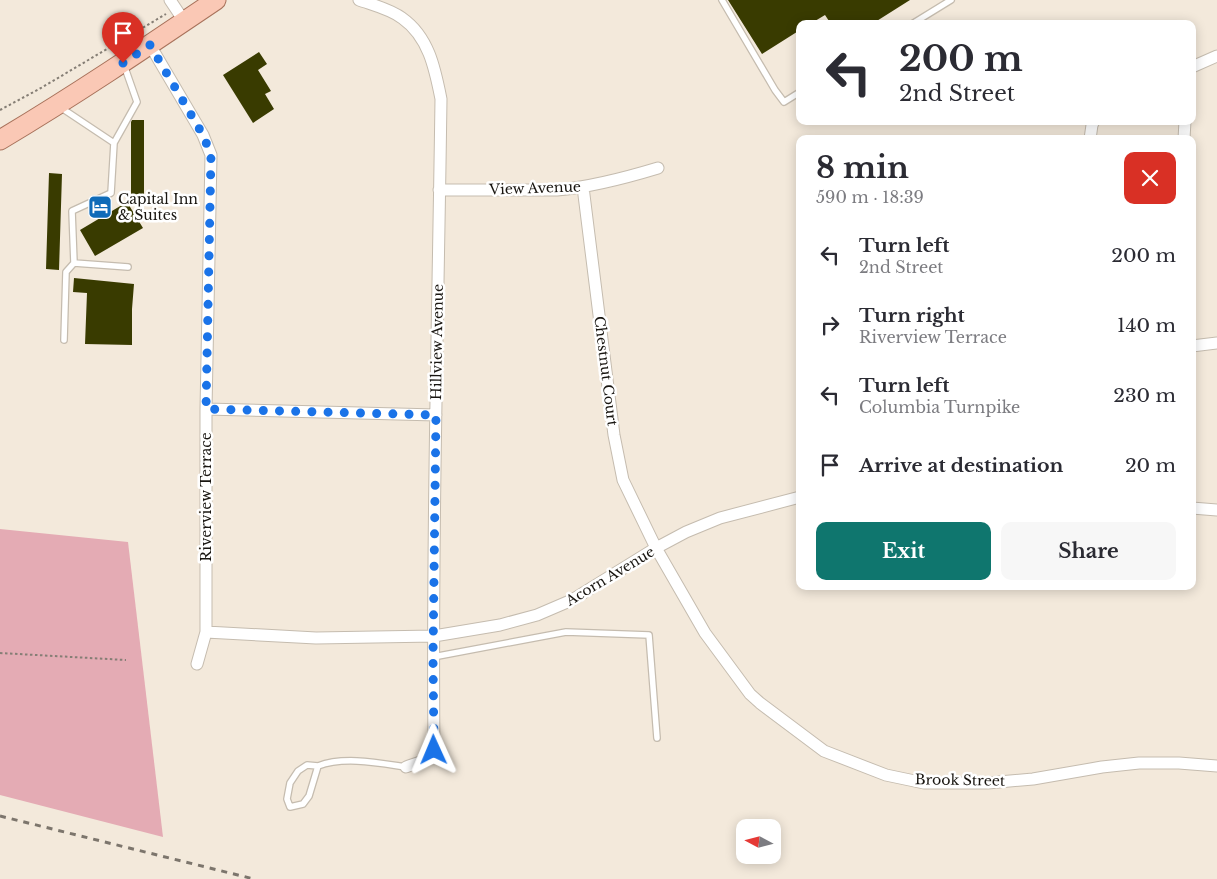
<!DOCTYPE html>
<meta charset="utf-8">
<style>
body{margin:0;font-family:"Libre Baskerville",serif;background:#f7f7f7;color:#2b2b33;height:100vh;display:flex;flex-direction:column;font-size:19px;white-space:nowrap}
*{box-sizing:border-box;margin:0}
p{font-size:16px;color:#7c7c81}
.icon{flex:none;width:28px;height:28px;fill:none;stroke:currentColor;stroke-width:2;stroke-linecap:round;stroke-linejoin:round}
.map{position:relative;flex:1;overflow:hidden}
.drawer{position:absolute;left:796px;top:135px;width:400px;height:455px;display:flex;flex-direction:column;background:#fff;border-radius:10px;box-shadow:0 2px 12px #0003}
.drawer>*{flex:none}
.top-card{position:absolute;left:796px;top:20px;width:400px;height:105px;border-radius:10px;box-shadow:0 2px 12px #0003;background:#fff;color:#2b2b33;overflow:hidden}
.needle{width:32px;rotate:277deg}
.buttons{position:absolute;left:736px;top:819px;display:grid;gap:10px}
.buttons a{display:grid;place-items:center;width:45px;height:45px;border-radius:10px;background:#fff;box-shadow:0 2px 12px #0003;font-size:25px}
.pin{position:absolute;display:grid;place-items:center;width:42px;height:42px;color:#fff;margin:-51px -21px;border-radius:50% 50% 50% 0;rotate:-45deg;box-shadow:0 0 5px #0007}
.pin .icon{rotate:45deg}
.me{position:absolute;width:55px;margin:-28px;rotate:359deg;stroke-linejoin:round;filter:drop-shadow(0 0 4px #0008)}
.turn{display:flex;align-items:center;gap:18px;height:105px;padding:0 20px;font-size:22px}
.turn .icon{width:65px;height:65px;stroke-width:2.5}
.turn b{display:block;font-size:35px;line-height:42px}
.round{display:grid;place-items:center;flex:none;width:52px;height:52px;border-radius:10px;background:#f7f7f7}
.overview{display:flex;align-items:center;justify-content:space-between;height:85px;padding:0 20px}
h1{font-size:30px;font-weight:700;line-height:38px}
.cta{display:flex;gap:10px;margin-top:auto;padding:10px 20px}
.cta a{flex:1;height:58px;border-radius:10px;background:#0f766e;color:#fff;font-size:20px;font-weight:700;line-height:58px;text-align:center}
.cta a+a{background:#f7f7f7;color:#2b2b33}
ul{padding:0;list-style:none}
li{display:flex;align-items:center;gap:15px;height:70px;padding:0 20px}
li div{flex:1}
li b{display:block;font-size:19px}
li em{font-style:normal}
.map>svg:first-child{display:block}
</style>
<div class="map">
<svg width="1217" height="879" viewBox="0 0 1217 879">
<rect width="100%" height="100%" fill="#f3e9db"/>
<path fill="#e4abb4" d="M 0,529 L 128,542 L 163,837 L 0,795 Z"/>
<path fill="#393b00" d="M 728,0 L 910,0 L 872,24 L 831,24 L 825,15 L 810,24 L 800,24 L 800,30 L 762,54 Z
M 259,52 L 267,64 L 258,70 L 271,91 L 265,94 L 274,109 L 253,123 L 223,75 Z
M 132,120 L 144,120 L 144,195 L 131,195 L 131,122 Z
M 49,173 L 62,174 L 59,270 L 46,269 Z
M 127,202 L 143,228 L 95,256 L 80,230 Z
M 74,278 L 134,284 L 132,309 L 132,345 L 85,344 L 87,293 L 73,292 Z"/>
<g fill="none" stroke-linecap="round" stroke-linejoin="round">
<g stroke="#c5bcaf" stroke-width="8">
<path id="lane" d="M 722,0 L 775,90 L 784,102 L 800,92
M 912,24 L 951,0
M 60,107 L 114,143
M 74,263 L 128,267
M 64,340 L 66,272 L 74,263 L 72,211 L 111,193 L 114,143 L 137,102 L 124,65
M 433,657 L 566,632 L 649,635 L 657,738
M 318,766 L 307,765 L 298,771 L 290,783 L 287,799 L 290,807 L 303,804 L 309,796 L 318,766 C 344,756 379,763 406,767"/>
</g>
<g stroke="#c5bcaf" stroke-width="13">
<path id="street" d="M 170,0 L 184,21
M 359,0 C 373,5 390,9 402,18 C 429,37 435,69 441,99 C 438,316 432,533 434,750 C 431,761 416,763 406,767
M 150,45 L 203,135 L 211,155 L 206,409 L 206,632 L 197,664
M 1192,67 L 1217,56
M 1090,139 L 1092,125 L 1094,121
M 1184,139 L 1185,121
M 583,187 L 614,435 L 623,480 L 656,548 L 705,633 L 750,694 L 760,703 L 824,751 L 886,775 L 924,783 L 988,783 L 1033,779 L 1102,767 L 1139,763 L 1179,763 L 1217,766
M 439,190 L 557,190 C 592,187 625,178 658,168
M 1192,346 L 1217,343
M 206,409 L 436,415
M 1192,508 L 1217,510
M 206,632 L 316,638 L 434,636 L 500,625 L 537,615 L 572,600 L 656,548 L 686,532 L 720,518 L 800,497"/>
</g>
<g stroke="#a8725b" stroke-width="21">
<path id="primary" d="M 0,140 C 74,96 145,48 216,0"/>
</g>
<path stroke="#857e75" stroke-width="2" stroke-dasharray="2.5 2.5" stroke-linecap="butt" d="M 0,110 L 41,88 L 166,14
M 0,653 L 126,660"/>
<use href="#lane" stroke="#fff" stroke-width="5.5"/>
<use href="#street" stroke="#fff" stroke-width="11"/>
<use href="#primary" stroke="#fac8b5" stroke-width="19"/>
<path stroke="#7c756c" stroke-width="3" stroke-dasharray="6 6" stroke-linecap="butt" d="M 0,816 L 254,879"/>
</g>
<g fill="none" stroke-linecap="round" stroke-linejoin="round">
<path stroke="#1a73e8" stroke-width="9" stroke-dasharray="0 16.2" d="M 123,63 L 150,45 L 203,135 L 211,155 L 206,409 L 436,415 L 433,657 L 434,750"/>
</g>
<defs>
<g id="hotel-square" transform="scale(1.25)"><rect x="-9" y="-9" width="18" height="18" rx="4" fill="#0f6bb8" stroke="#fff"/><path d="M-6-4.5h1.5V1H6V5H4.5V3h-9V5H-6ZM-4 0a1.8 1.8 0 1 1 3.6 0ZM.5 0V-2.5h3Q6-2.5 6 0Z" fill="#fff"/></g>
</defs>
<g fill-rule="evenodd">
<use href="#hotel-square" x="100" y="207"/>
</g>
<g text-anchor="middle" stroke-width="5" stroke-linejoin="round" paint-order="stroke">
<g font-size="14" fill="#181510" stroke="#fff">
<text transform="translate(535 188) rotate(-2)" y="5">View Avenue</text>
<text transform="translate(437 342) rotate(-89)" y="5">Hillview Avenue</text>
<text transform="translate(606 371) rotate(83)" y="5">Chestnut Court</text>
<text transform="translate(206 497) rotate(-90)" y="5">Riverview Terrace</text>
<text transform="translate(610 576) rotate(-31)" y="5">Acorn Avenue</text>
<text transform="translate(960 780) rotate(1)" y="5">Brook Street</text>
</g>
<g font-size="14" fill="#181510" stroke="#fff" text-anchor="start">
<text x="118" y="204">Capital Inn<tspan x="118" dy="16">&amp; Suites</tspan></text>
</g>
</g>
</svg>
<div class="buttons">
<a><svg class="needle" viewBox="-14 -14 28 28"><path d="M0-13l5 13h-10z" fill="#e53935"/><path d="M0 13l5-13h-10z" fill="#7c7c81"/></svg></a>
</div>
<div class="pin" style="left:123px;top:63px;background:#d93025"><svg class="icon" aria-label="arrive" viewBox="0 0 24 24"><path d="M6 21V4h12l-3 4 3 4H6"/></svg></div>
<svg class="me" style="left:434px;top:750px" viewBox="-20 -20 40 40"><path d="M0-17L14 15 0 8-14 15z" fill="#1a73e8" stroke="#fff" stroke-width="4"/></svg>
<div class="top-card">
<div class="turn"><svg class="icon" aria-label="left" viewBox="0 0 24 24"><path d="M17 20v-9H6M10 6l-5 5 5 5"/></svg><div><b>200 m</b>2nd Street</div></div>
</div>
<section class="drawer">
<div class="overview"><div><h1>8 min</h1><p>590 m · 18:39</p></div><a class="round" style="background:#d93025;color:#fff"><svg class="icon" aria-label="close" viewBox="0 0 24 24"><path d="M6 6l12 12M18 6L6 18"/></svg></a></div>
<ul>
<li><svg class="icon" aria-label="left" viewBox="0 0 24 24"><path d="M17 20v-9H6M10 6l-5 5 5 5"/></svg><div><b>Turn left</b><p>2nd Street</p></div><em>200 m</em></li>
<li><svg class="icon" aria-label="right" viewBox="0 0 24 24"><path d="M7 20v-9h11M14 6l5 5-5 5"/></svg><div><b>Turn right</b><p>Riverview Terrace</p></div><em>140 m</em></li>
<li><svg class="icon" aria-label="left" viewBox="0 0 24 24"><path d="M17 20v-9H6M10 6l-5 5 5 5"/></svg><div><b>Turn left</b><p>Columbia Turnpike</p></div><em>230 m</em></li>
<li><svg class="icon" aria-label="arrive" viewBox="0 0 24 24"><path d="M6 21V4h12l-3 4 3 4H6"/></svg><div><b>Arrive at destination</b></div><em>20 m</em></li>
</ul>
<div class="cta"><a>Exit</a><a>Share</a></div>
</section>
</div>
